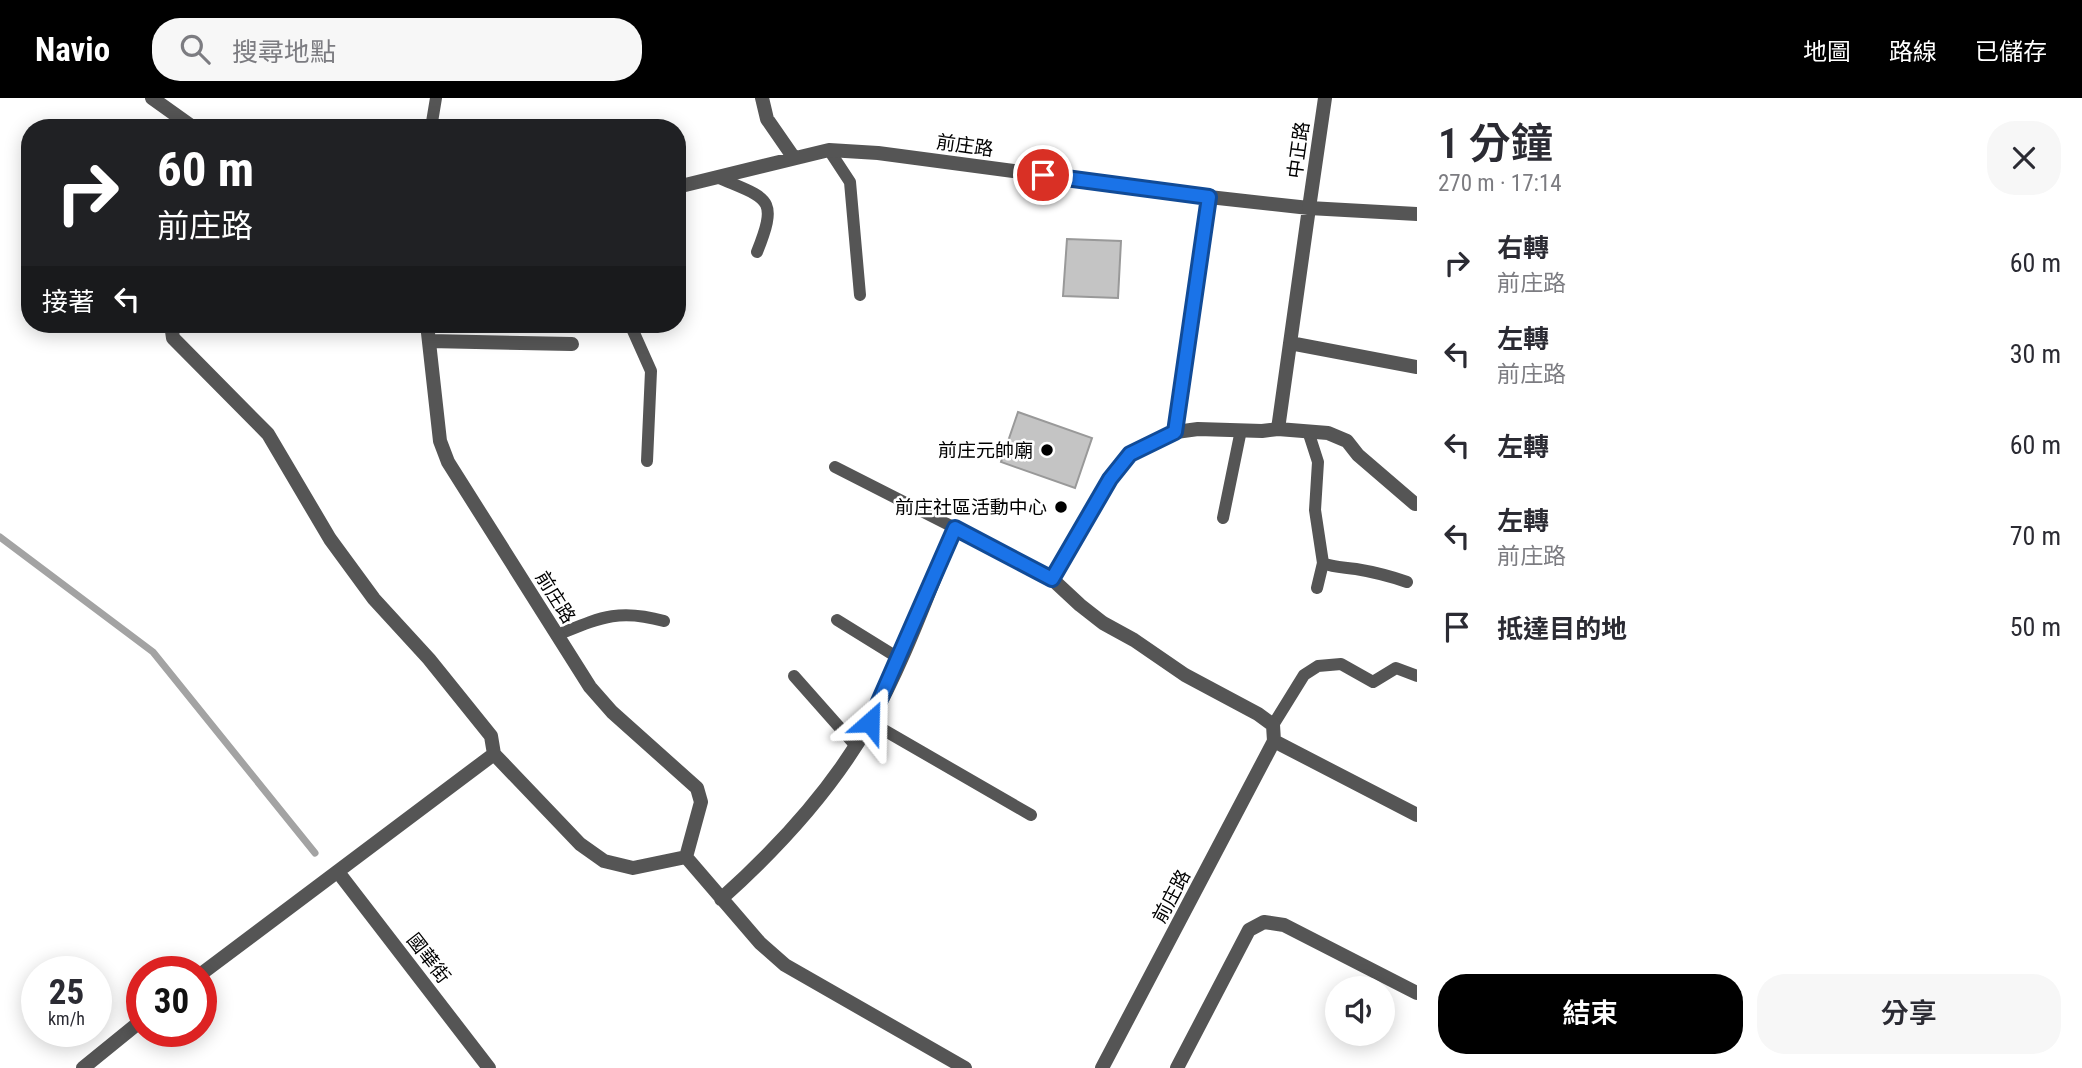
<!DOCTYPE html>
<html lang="zh-TW">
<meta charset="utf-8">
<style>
body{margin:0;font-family:"Roboto Condensed","Noto Sans TC",sans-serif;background:#f7f7f7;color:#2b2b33;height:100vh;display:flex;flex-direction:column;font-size:26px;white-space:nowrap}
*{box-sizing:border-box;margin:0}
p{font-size:23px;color:#7c7c81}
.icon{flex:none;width:38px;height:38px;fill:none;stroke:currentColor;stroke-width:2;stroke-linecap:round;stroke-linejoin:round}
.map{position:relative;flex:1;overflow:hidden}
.sheet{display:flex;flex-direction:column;background:#fff;width:665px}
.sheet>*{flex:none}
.guide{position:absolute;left:21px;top:21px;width:665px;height:214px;border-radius:28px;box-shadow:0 4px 18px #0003;background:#202124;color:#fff;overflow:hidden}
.controls{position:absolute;left:1325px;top:878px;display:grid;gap:14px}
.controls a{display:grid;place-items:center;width:70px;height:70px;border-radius:50%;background:#fff;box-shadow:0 4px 18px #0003;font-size:35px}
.speed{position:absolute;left:21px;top:858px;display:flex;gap:14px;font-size:35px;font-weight:700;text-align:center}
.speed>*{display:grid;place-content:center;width:91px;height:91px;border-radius:50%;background:#fff;box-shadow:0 4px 18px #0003;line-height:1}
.speed small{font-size:18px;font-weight:400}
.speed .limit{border:10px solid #d22;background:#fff;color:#111}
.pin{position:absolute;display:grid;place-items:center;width:60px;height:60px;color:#fff;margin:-30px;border:4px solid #fff;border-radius:50%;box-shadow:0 2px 7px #0007}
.me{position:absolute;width:77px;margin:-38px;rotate:25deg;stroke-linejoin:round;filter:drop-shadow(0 0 5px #0008)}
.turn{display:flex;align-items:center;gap:24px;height:147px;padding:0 21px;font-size:32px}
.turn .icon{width:91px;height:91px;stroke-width:2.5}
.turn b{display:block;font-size:49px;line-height:60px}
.then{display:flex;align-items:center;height:66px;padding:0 21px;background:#0003;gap:14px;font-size:26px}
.round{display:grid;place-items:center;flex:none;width:74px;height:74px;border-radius:28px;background:#f7f7f7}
.headline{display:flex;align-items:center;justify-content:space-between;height:119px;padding:0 21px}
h1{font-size:42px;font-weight:600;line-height:52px}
.button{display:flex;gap:14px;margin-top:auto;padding:14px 21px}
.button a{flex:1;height:80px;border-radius:28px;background:#000;color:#fff;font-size:28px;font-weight:600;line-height:80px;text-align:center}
.button a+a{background:#f7f7f7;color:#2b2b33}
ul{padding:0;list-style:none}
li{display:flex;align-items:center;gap:21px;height:91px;padding:0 21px}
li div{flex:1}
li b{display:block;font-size:26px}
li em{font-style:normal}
header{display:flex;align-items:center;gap:42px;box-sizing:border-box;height:98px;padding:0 35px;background:#000;color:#fff}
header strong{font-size:33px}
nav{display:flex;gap:38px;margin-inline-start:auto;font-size:24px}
.search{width:490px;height:63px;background:#f7f7f7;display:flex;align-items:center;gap:18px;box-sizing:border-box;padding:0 24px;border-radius:28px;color:#7c7c81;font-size:26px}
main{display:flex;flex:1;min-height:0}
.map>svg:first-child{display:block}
</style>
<header>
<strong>Navio</strong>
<div class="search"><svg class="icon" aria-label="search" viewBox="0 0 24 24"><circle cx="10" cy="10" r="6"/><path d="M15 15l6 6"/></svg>搜尋地點</div>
<nav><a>地圖</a><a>路線</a><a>已儲存</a></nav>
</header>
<main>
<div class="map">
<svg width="1417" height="970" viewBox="0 0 1417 970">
<rect width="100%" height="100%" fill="#fff"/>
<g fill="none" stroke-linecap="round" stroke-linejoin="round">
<path stroke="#a3a3a3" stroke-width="7" d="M 0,439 L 153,554 L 315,755"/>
</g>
<path fill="#c4c4c4" stroke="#999" stroke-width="2" d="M 1067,141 L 1121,143 L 1118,200 L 1063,198 Z
M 1018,314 L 1092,340 L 1075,390 L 1001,364 Z"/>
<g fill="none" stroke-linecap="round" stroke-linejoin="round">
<path stroke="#555" stroke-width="12" d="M 431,30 L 436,0
M 829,52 L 850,84 L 860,197
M 719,80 C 768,101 779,99 757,154
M 630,226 L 651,273 L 647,363
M 1308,333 L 1318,364 L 1315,412 L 1323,465 L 1317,490
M 835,369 L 955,430
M 1223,420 L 1241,332
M 1323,465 C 1335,470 1344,469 1356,471 C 1374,474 1390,478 1407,484
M 837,522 L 900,561
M 557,537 C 599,520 618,510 664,523
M 794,578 L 856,648
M 870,624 L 1031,717
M 1273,627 L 1304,577 L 1318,568 L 1341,566 L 1373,584 L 1396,570 L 1417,578"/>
<path stroke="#555" stroke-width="14" d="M 152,0 L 194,30
M 762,0 L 767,21 L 794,60
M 677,89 L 829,52 L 878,55 L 1209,99 L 1309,110 L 1278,331
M 171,226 L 173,240 L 268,336 L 330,441 L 374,501 L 429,561 L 491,638 L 494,656 L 201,876
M 427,226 L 440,343 L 448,364 L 590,589 L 612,614 L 697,690 L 701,704 L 686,759
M 430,243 L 572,246
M 1290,245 L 1417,269
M 1176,334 L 1209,99
M 1052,481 L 1110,381 L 1130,356 L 1176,334 L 1198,331 L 1262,333 L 1278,331 L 1328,335 L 1347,343 L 1358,357 L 1415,406
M 1274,643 L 1417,717
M 494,656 L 580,746 L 604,763 L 633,770 L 686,759 L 760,845 L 785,867 L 965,970
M 338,774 L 489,970
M 721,801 C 778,750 831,693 869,626 C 904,564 928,495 955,430 L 1052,481 L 1080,507 L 1103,525 L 1134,542 L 1185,577 L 1258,616 L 1273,627 L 1274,643 L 1102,970
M 83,970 L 142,922
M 1177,970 L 1249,832 L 1264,824 L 1284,827 L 1417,895"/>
<path stroke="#555" stroke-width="14" d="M 1325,0 L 1309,110 L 1417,116"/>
</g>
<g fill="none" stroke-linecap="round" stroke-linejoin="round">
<g stroke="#114b97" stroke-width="18">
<path id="route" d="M 870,624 L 955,430 L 1052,481 L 1110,381 L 1130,356 L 1175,334 L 1209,99 L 1043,77"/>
</g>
<use href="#route" stroke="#1a73e8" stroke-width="12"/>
</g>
<g fill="#000" stroke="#fff" stroke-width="2.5">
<circle cx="1047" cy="352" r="7"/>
<circle cx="1061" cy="409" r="7"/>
</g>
<g text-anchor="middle" stroke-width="5" stroke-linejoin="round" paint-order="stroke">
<g font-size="19" fill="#000" stroke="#fff">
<text transform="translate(965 47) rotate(8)" y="7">前庄路</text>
<text transform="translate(1298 52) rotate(-82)" y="7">中正路</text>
<text transform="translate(556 499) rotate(58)" y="7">前庄路</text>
<text transform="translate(1171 798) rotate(-62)" y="7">前庄路</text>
<text transform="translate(429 860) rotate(52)" y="7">國華街</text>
</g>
<g font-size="19" fill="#000" stroke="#fff" text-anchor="end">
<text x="1033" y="359">前庄元帥廟</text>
<text x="1047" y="416">前庄社區活動中心</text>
</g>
</g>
</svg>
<div class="controls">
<a><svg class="icon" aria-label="sound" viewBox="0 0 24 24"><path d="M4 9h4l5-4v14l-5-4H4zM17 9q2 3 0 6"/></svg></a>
</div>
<div class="speed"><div>25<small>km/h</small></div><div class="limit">30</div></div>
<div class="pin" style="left:1043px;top:77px;background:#d93025"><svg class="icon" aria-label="arrive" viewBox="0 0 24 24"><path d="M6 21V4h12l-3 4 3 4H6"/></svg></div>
<svg class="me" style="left:870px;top:624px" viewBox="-20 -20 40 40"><path d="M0-17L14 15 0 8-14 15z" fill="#1a73e8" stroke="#fff" stroke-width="4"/></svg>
<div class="guide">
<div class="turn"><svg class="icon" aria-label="right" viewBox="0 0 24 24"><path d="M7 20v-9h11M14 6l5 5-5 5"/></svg><div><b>60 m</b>前庄路</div></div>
<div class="then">接著<svg class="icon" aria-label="left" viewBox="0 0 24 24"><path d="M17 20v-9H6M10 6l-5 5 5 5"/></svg></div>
</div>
</div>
<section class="sheet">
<div class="headline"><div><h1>1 分鐘</h1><p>270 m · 17:14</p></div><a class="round"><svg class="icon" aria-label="close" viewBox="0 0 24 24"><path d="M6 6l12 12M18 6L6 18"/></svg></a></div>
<ul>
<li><svg class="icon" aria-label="right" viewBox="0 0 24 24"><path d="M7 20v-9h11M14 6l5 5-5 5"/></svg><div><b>右轉</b><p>前庄路</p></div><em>60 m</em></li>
<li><svg class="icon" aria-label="left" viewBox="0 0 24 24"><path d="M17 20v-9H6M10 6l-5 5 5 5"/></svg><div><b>左轉</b><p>前庄路</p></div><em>30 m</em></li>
<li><svg class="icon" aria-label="left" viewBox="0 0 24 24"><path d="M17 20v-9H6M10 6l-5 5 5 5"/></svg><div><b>左轉</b></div><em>60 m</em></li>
<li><svg class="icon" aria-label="left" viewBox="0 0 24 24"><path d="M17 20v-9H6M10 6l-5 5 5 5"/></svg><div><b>左轉</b><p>前庄路</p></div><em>70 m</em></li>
<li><svg class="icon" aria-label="arrive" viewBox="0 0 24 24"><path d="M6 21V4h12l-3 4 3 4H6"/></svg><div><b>抵達目的地</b></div><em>50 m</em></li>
</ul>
<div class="button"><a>結束</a><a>分享</a></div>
</section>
</main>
